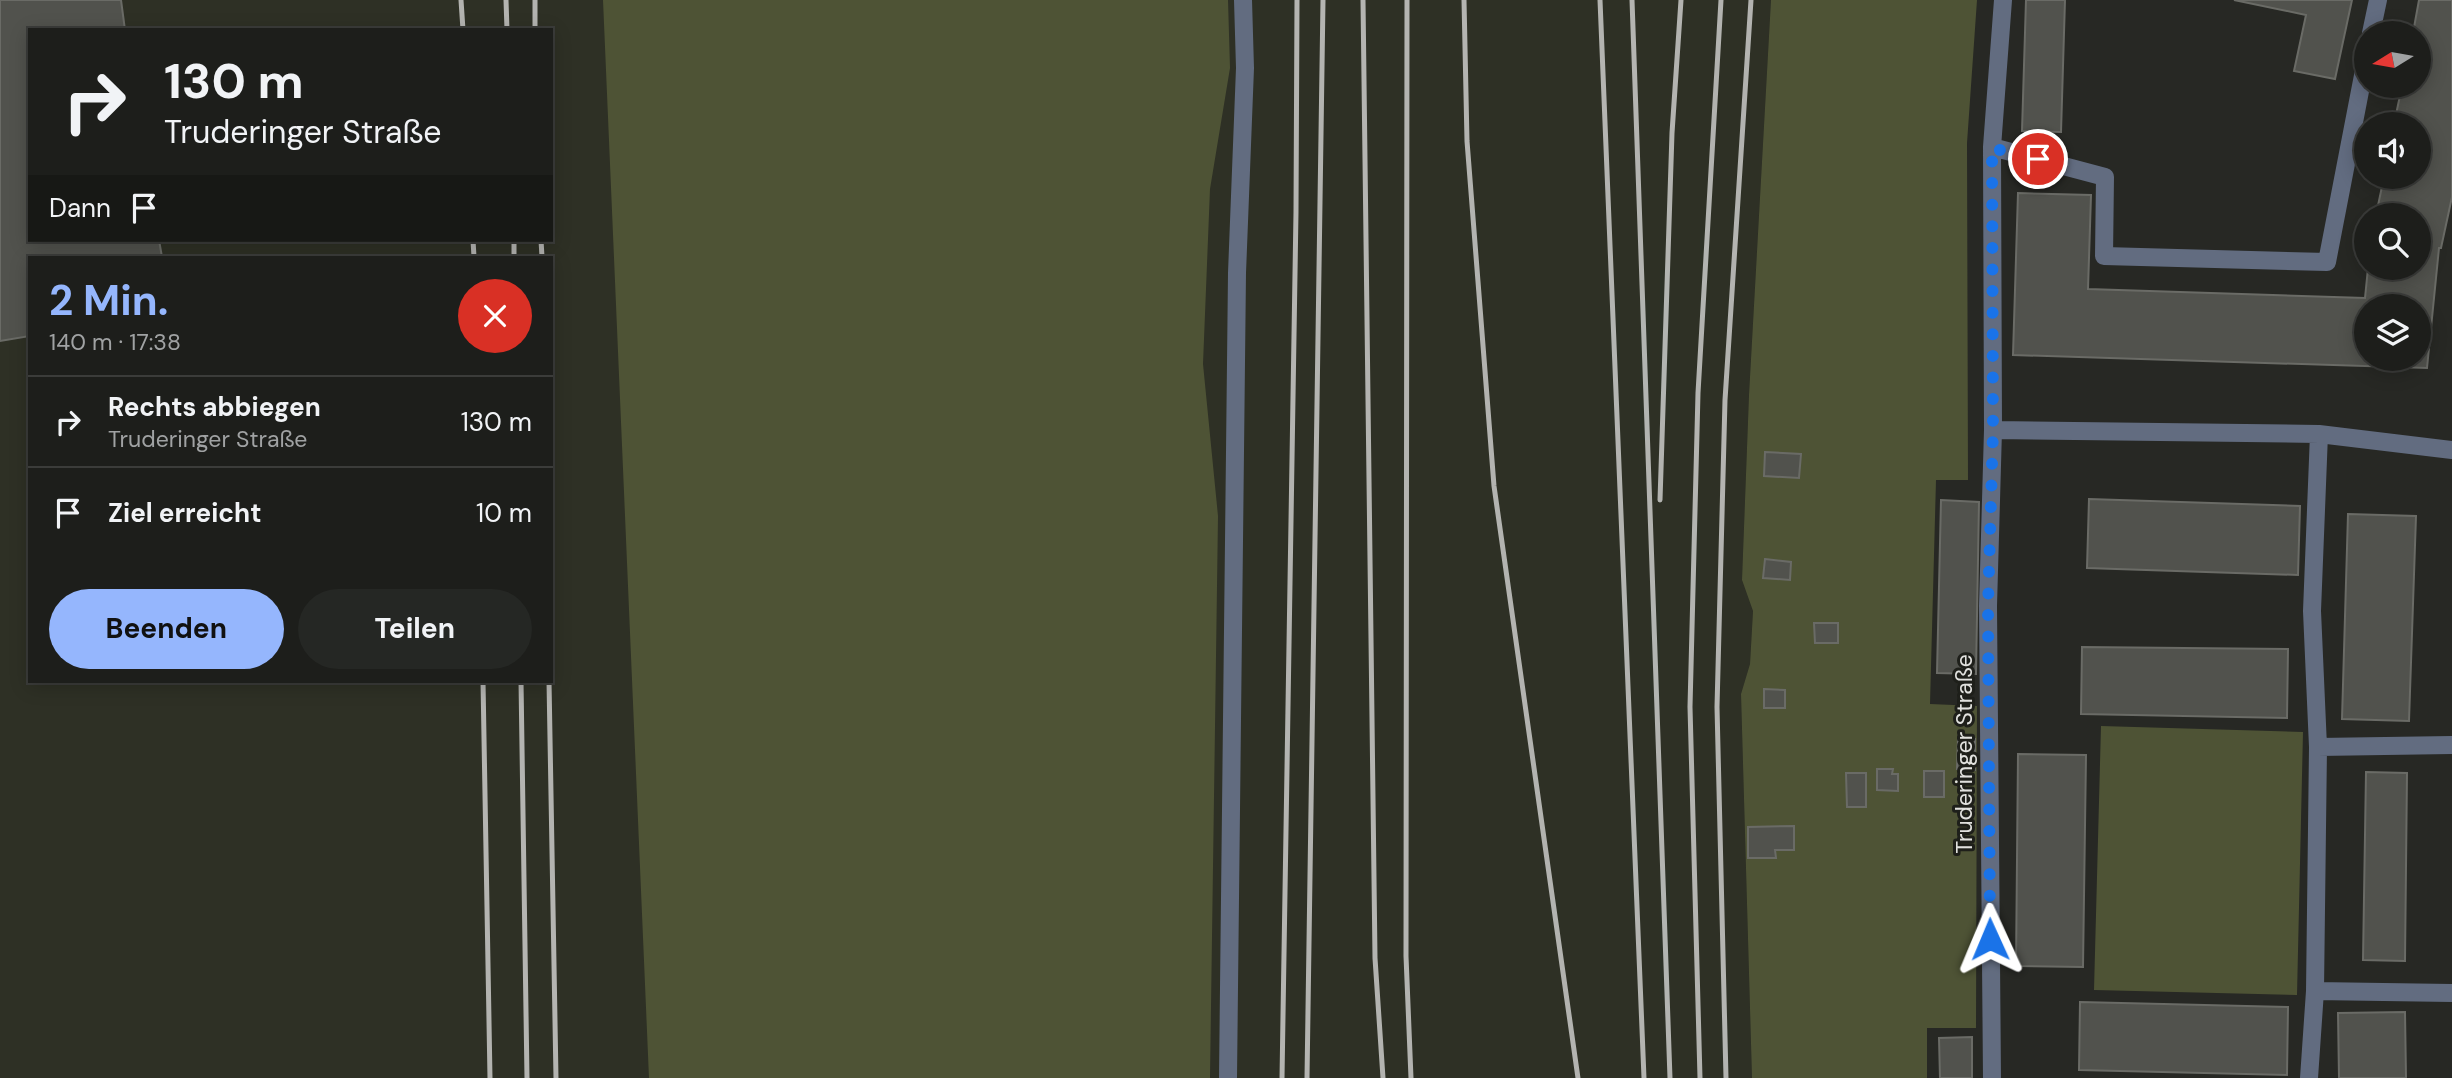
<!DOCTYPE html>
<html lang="de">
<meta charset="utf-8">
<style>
body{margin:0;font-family:"DM Sans",sans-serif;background:#252724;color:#f1f3f6;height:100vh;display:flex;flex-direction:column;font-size:26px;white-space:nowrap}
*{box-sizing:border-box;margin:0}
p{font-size:23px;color:#a0a2a3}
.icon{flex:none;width:38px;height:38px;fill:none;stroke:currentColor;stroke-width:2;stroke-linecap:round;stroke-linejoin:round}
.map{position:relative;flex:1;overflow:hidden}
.side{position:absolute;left:28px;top:256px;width:525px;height:427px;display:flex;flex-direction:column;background:#1d1e1b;border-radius:0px;box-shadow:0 4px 18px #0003,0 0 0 2px #3b3c3a}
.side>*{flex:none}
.top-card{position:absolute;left:28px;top:28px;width:525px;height:214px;border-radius:0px;box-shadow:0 4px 18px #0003,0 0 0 2px #3b3c3a;background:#1d1e1b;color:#f1f3f6;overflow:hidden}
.needle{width:46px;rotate:259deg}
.buttons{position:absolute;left:2354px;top:21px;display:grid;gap:14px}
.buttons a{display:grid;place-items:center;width:77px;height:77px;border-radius:50%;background:#1d1e1b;box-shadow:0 4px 18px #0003,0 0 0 2px #3b3c3a;font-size:35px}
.pin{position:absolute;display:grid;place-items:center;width:60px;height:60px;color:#fff;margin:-30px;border:4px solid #fff;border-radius:50%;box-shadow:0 2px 7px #0007}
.me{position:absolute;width:77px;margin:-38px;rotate:359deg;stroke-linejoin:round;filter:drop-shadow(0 0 5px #0008)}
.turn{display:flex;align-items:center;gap:24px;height:147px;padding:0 21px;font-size:32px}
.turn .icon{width:91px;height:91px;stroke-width:2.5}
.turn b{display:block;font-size:49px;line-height:60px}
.then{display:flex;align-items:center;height:66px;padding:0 21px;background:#0003;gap:14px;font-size:26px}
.round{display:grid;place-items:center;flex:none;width:74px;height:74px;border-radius:37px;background:#252724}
.summary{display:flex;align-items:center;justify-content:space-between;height:119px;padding:0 21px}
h1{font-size:42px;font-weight:700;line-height:52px;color:#95b6fd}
.cta{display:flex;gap:14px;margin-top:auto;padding:14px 21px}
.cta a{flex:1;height:80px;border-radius:42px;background:#95b6fd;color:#111;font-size:28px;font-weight:700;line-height:80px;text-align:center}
.cta a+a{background:#252724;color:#f1f3f6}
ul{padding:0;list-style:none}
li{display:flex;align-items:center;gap:21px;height:91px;padding:0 21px;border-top:2px solid #3b3c3a}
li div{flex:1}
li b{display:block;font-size:26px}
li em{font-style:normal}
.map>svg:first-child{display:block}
</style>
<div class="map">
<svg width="2452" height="1078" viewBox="0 0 2452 1078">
<rect width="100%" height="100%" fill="#272824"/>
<path fill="#2e3025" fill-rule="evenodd" d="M 0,0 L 1771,0 L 1749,395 L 1742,580 L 1753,611 L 1750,664 L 1741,694 L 1752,1078 L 0,1078 ZM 30,30 L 551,30 L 551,240 L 30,240 ZM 30,257 L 551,257 L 551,681 L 30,681 Z"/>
<path fill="#4e5335" d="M 603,0 L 1228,0 L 1230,68 L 1210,189 L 1203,364 L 1218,516 L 1210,1078 L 649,1078 Z
M 1771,0 L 1977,0 L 1967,143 L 1968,480 L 1936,480 L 1930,704 L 1977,706 L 1976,1028 L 1927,1028 L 1927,1078 L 1752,1078 L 1741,694 L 1750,664 L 1753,611 L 1742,580 L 1749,395 Z
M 2101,726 L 2303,732 L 2297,995 L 2094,990 Z"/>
<path fill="#51524d" stroke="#6a6b66" stroke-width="2" fill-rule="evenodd" d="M 0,0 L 121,0 L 125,30 L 30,30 L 30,240 L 159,240 L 162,257 L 30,257 L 30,336 L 0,341 Z
M 2026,0 L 2065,0 L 2061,132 L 2022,131 Z
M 2234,0 L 2352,0 L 2335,79 L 2294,71 L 2306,15 Z
M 2419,0 L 2452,0 L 2452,197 L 2441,248 L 2439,248 L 2427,368 L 2013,355 L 2018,193 L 2091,195 L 2088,289 L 2365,298 L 2368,268 L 2418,268 L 2418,215 L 2376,215 L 2384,177 L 2418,177 L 2418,124 L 2394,124 L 2402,86 L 2418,86 L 2418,33 L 2413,33 ZM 2366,306 L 2418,306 L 2418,359 L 2366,359 Z
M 1765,452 L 1801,454 L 1799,478 L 1764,476 Z
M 2089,499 L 2300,506 L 2298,575 L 2087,568 Z
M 1941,500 L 1979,502 L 1976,674 L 1937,673 Z
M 2348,514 L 2416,516 L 2409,721 L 2342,719 Z
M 1765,559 L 1791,562 L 1790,580 L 1763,578 Z
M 1814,623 L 1838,623 L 1838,643 L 1815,643 Z
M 2082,647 L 2288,649 L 2287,718 L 2081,714 Z
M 1764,689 L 1785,690 L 1785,708 L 1764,708 Z
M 1958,739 L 1975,739 L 1975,770 L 1957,769 Z
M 2018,754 L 2086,755 L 2083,967 L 2016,966 Z
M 1877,769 L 1893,769 L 1892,774 L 1898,774 L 1898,791 L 1877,790 Z
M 1924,771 L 1944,771 L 1944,797 L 1924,797 Z
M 2366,772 L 2407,773 L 2405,961 L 2363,960 Z
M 1846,773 L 1866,773 L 1866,807 L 1847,807 Z
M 1794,826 L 1794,850 L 1775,850 L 1776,858 L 1748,858 L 1748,827 Z
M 2080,1002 L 2288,1007 L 2287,1075 L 2079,1070 Z
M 2405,1012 L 2406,1078 L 2339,1078 L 2338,1013 Z
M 1972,1037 L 1972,1078 L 1940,1078 L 1939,1038 Z"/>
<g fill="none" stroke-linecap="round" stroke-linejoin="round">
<path stroke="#626c80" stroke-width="18" d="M 2371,33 L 2378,0
M 1992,147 L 2105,177 L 2104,256 L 2327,262 L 2366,60
M 1993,430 L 2319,434 L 2452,450
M 2318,747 L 2452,745
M 2315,991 L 2452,993
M 1228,1078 L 1237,273 L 1245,68 L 1243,0
M 1992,1078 L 1988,606 L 1993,430 L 1992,147 L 2003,0
M 2309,1078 L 2315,991 L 2318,747 L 2312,611 L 2319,434"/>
<path stroke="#b3b3b0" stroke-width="5" d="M 461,0 L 463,30
M 506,0 L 507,30
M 535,0 L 535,30
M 1363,0 L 1375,958 L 1383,1078
M 1407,0 L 1406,956 L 1411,1078
M 1464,0 L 1467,141 L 1494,486 L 1578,1078
M 1600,0 L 1644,1078
M 1632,0 L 1670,1078
M 473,240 L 474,257
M 514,240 L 514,257
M 541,240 L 542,257
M 1660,500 L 1672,133 L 1681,0
M 483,681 L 490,1078
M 521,681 L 527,1078
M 549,681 L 556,1078
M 1282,1078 L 1296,212 L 1297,0
M 1307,1078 L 1323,0
M 1700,1078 L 1690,707 L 1698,393 L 1721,0
M 1726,1078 L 1717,707 L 1725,400 L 1751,0"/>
</g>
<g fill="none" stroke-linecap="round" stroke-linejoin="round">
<path stroke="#1a73e8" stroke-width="12" stroke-dasharray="0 21.6" d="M 1990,939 L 1988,606 L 1993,430 L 1992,148 L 2038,159"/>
</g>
<g text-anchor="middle" stroke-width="6" stroke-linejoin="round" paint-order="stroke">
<g font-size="23" fill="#e1e1de" stroke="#1e1f1a">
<text transform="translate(1964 754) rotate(-90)" y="8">Truderinger Straße</text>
</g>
</g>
</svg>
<div class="buttons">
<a><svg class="needle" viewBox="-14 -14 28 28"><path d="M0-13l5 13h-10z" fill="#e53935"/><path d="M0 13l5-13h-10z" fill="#a0a2a3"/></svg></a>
<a><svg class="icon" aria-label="sound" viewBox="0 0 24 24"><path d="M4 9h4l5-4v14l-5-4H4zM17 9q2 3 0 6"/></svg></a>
<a><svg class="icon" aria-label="search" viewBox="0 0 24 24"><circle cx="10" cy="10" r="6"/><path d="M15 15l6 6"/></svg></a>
<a><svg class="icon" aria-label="layers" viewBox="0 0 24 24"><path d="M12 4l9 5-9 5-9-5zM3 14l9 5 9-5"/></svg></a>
</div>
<div class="pin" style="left:2038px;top:159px;background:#d93025"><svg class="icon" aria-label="arrive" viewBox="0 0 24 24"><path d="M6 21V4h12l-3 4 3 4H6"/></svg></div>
<svg class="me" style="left:1990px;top:939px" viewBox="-20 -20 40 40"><path d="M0-17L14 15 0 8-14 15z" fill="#1a73e8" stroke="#fff" stroke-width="4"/></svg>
<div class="top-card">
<div class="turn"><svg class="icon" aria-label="right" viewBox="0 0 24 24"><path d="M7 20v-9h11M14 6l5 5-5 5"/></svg><div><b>130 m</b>Truderinger Straße</div></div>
<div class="then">Dann<svg class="icon" aria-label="arrive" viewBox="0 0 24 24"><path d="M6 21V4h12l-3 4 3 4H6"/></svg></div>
</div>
<section class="side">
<div class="summary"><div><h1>2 Min.</h1><p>140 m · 17:38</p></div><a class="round" style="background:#d93025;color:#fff"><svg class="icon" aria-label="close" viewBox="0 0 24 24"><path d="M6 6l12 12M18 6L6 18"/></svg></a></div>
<ul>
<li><svg class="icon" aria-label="right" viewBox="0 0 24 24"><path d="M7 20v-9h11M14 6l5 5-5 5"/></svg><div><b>Rechts abbiegen</b><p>Truderinger Straße</p></div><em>130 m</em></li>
<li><svg class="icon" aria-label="arrive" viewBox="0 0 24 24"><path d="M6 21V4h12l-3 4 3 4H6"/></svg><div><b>Ziel erreicht</b></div><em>10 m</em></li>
</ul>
<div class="cta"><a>Beenden</a><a>Teilen</a></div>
</section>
</div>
